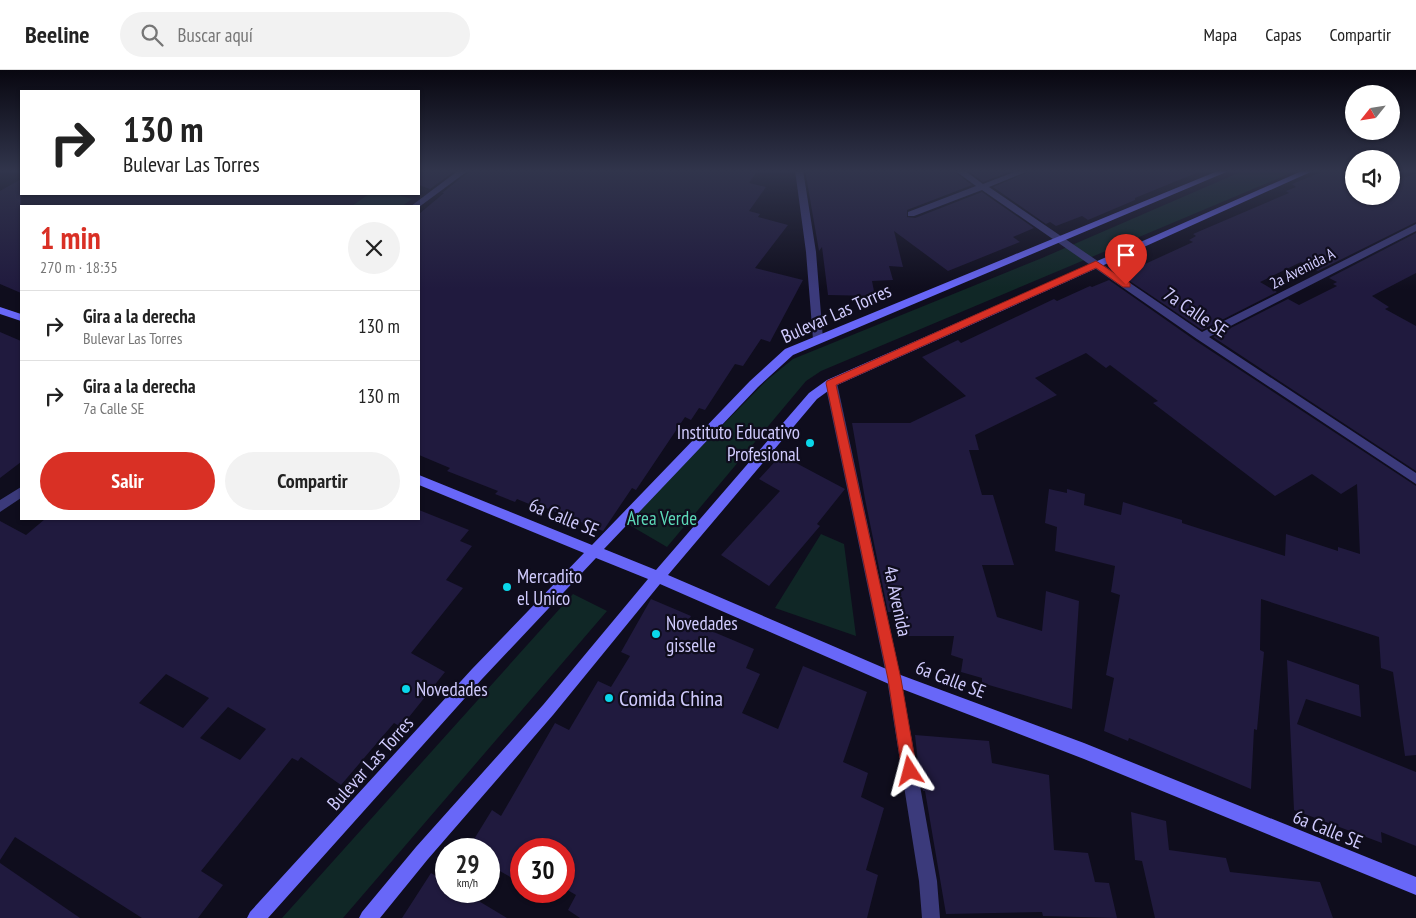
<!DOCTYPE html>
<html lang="es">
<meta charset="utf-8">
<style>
body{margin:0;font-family:"PT Sans Narrow",sans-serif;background:#f2f2f2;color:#222;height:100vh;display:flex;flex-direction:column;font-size:19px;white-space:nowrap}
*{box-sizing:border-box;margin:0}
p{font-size:16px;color:#767676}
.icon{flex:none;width:28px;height:28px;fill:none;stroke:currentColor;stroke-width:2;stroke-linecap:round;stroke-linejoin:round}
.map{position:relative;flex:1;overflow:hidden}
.panel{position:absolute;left:20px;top:135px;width:400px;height:315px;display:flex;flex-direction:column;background:#fff;border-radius:0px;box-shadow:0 1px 4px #0004}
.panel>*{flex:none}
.banner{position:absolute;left:20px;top:20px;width:400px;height:105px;border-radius:0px;box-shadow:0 1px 4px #0004;background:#fff;color:#222;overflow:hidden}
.needle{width:32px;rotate:240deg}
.controls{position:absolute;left:1345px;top:15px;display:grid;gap:10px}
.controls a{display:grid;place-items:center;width:55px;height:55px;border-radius:50%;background:#fff;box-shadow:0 1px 4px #0004;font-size:25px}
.speed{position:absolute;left:435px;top:768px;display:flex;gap:10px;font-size:25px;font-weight:700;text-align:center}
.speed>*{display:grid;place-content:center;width:65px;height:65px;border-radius:50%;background:#fff;box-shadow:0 1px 4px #0004;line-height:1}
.speed small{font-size:12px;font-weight:400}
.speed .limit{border:8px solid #d22;background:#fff;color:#111}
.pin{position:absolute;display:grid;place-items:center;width:42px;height:42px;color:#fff;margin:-51px -21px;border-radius:50% 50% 50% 0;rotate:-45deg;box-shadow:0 0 5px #0007}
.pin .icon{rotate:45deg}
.me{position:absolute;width:55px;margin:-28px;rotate:351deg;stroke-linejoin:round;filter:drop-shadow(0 0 4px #0008)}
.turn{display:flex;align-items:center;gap:18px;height:105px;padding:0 20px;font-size:22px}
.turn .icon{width:65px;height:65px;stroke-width:2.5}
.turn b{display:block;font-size:35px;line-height:42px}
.round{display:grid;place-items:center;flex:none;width:52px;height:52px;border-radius:26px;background:#f2f2f2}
.headline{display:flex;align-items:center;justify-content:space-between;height:85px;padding:0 20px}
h1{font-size:30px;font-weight:800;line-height:38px;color:#d93025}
.primary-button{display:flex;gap:10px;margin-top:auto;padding:10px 20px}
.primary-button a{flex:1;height:58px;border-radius:30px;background:#d93025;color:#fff;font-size:20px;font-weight:800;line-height:58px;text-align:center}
.primary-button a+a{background:#f2f2f2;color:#222}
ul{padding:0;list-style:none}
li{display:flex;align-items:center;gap:15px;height:70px;padding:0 20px;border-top:1px solid #e0e0e0}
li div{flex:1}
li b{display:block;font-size:19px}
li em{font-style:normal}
header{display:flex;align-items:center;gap:30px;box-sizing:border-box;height:70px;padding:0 25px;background:#fff;border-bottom:1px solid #e0e0e0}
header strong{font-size:24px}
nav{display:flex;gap:28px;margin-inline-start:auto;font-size:18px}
.search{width:350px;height:45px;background:#f2f2f2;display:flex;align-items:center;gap:12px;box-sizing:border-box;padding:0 18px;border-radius:28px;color:#767676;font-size:19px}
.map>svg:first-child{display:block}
</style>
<header>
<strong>Beeline</strong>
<div class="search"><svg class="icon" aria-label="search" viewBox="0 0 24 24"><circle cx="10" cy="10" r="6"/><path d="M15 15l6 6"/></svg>Buscar aquí</div>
<nav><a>Mapa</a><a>Capas</a><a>Compartir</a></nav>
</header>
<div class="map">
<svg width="1416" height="848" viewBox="0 0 1416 848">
<rect width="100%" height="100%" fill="#0f0d1d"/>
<path fill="#102726" d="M 1245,100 L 1298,100 L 821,301 L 806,311 L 667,477 L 626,453 L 767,310 L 793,289 L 1042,188 Z
M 369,124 L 395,124 L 412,129 L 402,136 L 352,136 Z
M 821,464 L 844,474 L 856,566 L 775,538 Z
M 573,524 L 607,541 L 343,848 L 282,848 Z"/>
<path fill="#201a3e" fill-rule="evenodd" d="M 419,100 L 456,100 L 430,119 L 419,115 Z
M 471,100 L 758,100 L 749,113 L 766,117 L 749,141 L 760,144 L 758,147 L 788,155 L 755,198 L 803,210 L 770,272 L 761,269 L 743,296 L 735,294 L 705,340 L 699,338 L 691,350 L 685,347 L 636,420 L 632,418 L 603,461 L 536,434 L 534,436 L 517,429 L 515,432 L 495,424 L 498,421 L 447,401 L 450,398 L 419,385 L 419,144 L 444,123 L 442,123 Z
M 805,100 L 952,100 L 972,115 L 907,140 L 907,147 L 915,148 L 982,122 L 1034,158 L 1013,167 L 1020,172 L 948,201 L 894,161 L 903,197 L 889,196 L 893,210 L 872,211 L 875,226 L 828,225 L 822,177 L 819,181 Z
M 967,100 L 1014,100 L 983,112 Z
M 1033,100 L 1201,100 L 1201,101 L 1135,128 L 1135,130 L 1088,150 L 1082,146 L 1056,156 L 1050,152 L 1046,154 L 993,117 Z
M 1326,100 L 1354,100 L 1354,129 L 1360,126 L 1391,126 L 1391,113 L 1416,103 L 1416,152 L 1318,201 L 1301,192 L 1260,212 L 1277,222 L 1202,260 L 1121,205 L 1193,172 L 1189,170 L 1196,166 L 1193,164 L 1289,123 L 1286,121 L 1296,117 L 1292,114 Z
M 21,109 L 21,223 L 0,214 L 0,121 Z
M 1416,163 L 1416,203 L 1372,226 L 1389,237 L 1385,239 L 1416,256 L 1416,401 L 1213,267 L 1288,229 L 1299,235 L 1337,216 L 1333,214 L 1337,212 L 1329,208 Z
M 1109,210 L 1196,271 L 1416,416 L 1416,685 L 1405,686 L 1393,602 L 1381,598 L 1379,567 L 1261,529 L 1260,580 L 1264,582 L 1257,660 L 1254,659 L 1251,719 L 1129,668 L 1128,671 L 1104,661 L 1114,608 L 1106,605 L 1120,525 L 1111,522 L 1115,496 L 1055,481 L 1057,457 L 1045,453 L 1049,419 L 1067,423 L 1067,419 L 1085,424 L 1084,435 L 1121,445 L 1123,432 L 1182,450 L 1182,453 L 1285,486 L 1286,464 L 1338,481 L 1338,477 L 1360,484 L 1357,414 L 1341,424 L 1312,404 L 1275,426 L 1153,333 L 1158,331 L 1110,295 L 1106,298 L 1086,283 L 1035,308 L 1057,325 L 975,365 L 979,380 L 969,380 L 982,425 L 993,425 L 1014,495 L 982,495 L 997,547 L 1042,561 L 1046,521 L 1079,531 L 1072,639 L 982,613 L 982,608 L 961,602 L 963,589 L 951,585 L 954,566 L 906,566 L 902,542 L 888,542 L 865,429 L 852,353 L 910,353 L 966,326 L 922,287 L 958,270 L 961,273 L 1054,229 L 1057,231 L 1090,216 L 1092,217 Z
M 0,262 L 21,271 L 21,392 L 0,408 Z
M 781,385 L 845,419 L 817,454 L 820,456 L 769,516 L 721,485 L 780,421 L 759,409 Z
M 419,440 L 469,460 L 460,471 L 472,476 L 446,510 L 463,518 L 411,583 L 445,602 L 401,657 L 394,653 L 341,715 L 301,687 L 298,691 L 292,688 L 201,801 L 223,815 L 198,848 L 142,848 L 15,767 L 0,790 L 0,451 L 26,465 L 45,449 L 419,449 ZM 166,604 L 209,628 L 183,658 L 139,633 ZM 228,637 L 266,659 L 240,690 L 200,668 Z
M 651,529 L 691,546 L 689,550 L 710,559 L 709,560 L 754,579 L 746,598 L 760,604 L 742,643 L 778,659 L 803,596 L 867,622 L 843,692 L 868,703 L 861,727 L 884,738 L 866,800 L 878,805 L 867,848 L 580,848 L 568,840 L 576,825 L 564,818 L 564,779 L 521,779 L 521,813 L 489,795 L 489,779 L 468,779 L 492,740 L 501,746 L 555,653 L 569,660 L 598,611 L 611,617 L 630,586 L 621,582 Z
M 1287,590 L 1359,615 L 1361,647 L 1306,629 L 1297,654 L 1416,702 L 1416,776 L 1381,762 L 1382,773 L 1294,740 Z
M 915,665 L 989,671 L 992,693 L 1049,705 L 1054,780 L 1088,783 L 1095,812 L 1109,813 L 1117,848 L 1043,846 L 1042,842 L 946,844 L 925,721 L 923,721 L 918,692 Z
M 1131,742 L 1166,751 L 1169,780 L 1226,788 L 1230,802 L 1320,812 L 1333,848 L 1155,848 L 1142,791 L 1135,790 Z
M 0,793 L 80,848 L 0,848 Z
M 431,803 L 446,812 L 446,821 L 462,821 L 507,848 L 402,848 Z"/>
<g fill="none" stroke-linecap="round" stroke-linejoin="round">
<path fill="#3b3a7b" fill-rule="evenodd" d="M 459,100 L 469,100 L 419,137 L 411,136 Z
M 795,100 L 803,100 L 816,182 L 823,269 L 818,272 L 813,269 L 806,182 Z
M 954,100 L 964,100 L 983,114 L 1019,100 L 1031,100 L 989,117 L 1202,262 L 1416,154 L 1416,161 L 1209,267 L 1416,403 L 1416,414 L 1197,269 L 982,120 L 914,146 L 908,146 L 908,142 L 976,116 Z
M 831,309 L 837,313 L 901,609 L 937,811 L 940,848 L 922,848 L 919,811 L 887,609 L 825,313 Z
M 21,417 L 21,428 L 0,442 L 0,430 Z"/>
<path fill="#6867f8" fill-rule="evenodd" d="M 1220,100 L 1231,100 L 793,285 L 758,317 L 604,479 L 656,500 L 809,323 L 827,310 L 1304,100 L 1315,100 L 835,316 L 817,329 L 668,505 L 898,604 L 1084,673 L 1416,807 L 1416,825 L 1084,689 L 889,614 L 660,514 L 553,645 L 428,789 L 380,848 L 359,848 L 362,842 L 416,777 L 543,635 L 648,509 L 596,488 L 482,609 L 268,848 L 247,848 L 250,842 L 472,599 L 584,483 L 419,415 L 419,405 L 592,475 L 750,311 L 785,279 Z
M 0,237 L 21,244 L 21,251 L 0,244 Z"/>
</g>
<linearGradient id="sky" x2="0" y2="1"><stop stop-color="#080710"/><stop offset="0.46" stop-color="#31354c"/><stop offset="1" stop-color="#31354c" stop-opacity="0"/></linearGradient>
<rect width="1416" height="219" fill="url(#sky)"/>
<path fill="#d93025" stroke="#8d1f18" d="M 1096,191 L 1130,213 L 1130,217 L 1123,217 L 1096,198 L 836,315 L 901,609 L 917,701 L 915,706 L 910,708 L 904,706 L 902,701 L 888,609 L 826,313 L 827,311 Z"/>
<g fill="#0ad7ea" stroke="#0f0d1d" stroke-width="2">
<circle cx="810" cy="373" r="5"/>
<circle cx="507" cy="517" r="5"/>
<circle cx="656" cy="564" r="5"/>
<circle cx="406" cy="619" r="5"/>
<circle cx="609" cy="628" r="5"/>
</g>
<g text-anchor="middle" stroke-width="4.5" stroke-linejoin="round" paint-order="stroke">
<g font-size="16" fill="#d0cbfd" stroke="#0f0d1d">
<text transform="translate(1302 198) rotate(-27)" y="6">2a Avenida A</text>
</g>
<g font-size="19" fill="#d0cbfd" stroke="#0f0d1d">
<text transform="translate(1196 242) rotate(34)" y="7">7a Calle SE</text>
<text transform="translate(836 243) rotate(-24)" y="7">Bulevar Las Torres</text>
<text transform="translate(564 447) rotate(22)" y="7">6a Calle SE</text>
<text transform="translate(898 531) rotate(78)" y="7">4a Avenida</text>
<text transform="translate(951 609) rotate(21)" y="7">6a Calle SE</text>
<text transform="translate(370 693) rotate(-48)" y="7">Bulevar Las Torres</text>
<text transform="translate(1328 759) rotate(22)" y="7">6a Calle SE</text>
</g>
<g font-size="19" fill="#d0cbfd" stroke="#0f0d1d" text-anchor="start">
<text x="800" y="369" text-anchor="end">Instituto Educativo<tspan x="800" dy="22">Profesional</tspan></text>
<text x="517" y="513">Mercadito<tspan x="517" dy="22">el Unico</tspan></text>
<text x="666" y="560">Novedades<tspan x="666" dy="22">gisselle</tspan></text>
<text x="416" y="626">Novedades</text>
</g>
<g font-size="19" fill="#5cd9b8" stroke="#0f0d1d">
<text x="662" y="455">Area Verde</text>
</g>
<g font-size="22" fill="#d0cbfd" stroke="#0f0d1d" text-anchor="start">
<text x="619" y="636">Comida China</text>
</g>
</g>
</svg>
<div class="controls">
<a><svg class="needle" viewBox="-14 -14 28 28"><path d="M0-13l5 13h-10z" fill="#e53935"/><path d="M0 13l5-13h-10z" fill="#767676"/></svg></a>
<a><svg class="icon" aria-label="sound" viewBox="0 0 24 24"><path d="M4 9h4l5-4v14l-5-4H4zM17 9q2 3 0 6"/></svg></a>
</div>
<div class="speed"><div>29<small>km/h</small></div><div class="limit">30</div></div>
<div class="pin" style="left:1126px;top:215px;background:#d93025"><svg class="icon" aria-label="arrive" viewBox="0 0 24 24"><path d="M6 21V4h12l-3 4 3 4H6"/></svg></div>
<svg class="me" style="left:910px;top:701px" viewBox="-20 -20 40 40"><path d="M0-17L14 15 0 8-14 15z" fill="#d93025" stroke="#fff" stroke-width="4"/></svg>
<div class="banner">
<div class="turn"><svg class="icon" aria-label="right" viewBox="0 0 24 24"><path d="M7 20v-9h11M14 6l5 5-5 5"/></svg><div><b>130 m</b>Bulevar Las Torres</div></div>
</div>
<section class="panel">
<div class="headline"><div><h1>1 min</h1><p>270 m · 18:35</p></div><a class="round"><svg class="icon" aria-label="close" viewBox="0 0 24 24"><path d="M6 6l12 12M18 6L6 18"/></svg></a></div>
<ul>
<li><svg class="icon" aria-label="right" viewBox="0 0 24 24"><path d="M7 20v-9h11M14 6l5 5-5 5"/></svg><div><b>Gira a la derecha</b><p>Bulevar Las Torres</p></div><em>130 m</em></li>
<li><svg class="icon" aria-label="right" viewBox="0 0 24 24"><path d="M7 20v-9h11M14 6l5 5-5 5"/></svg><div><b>Gira a la derecha</b><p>7a Calle SE</p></div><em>130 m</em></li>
</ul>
<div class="primary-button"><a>Salir</a><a>Compartir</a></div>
</section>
</div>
